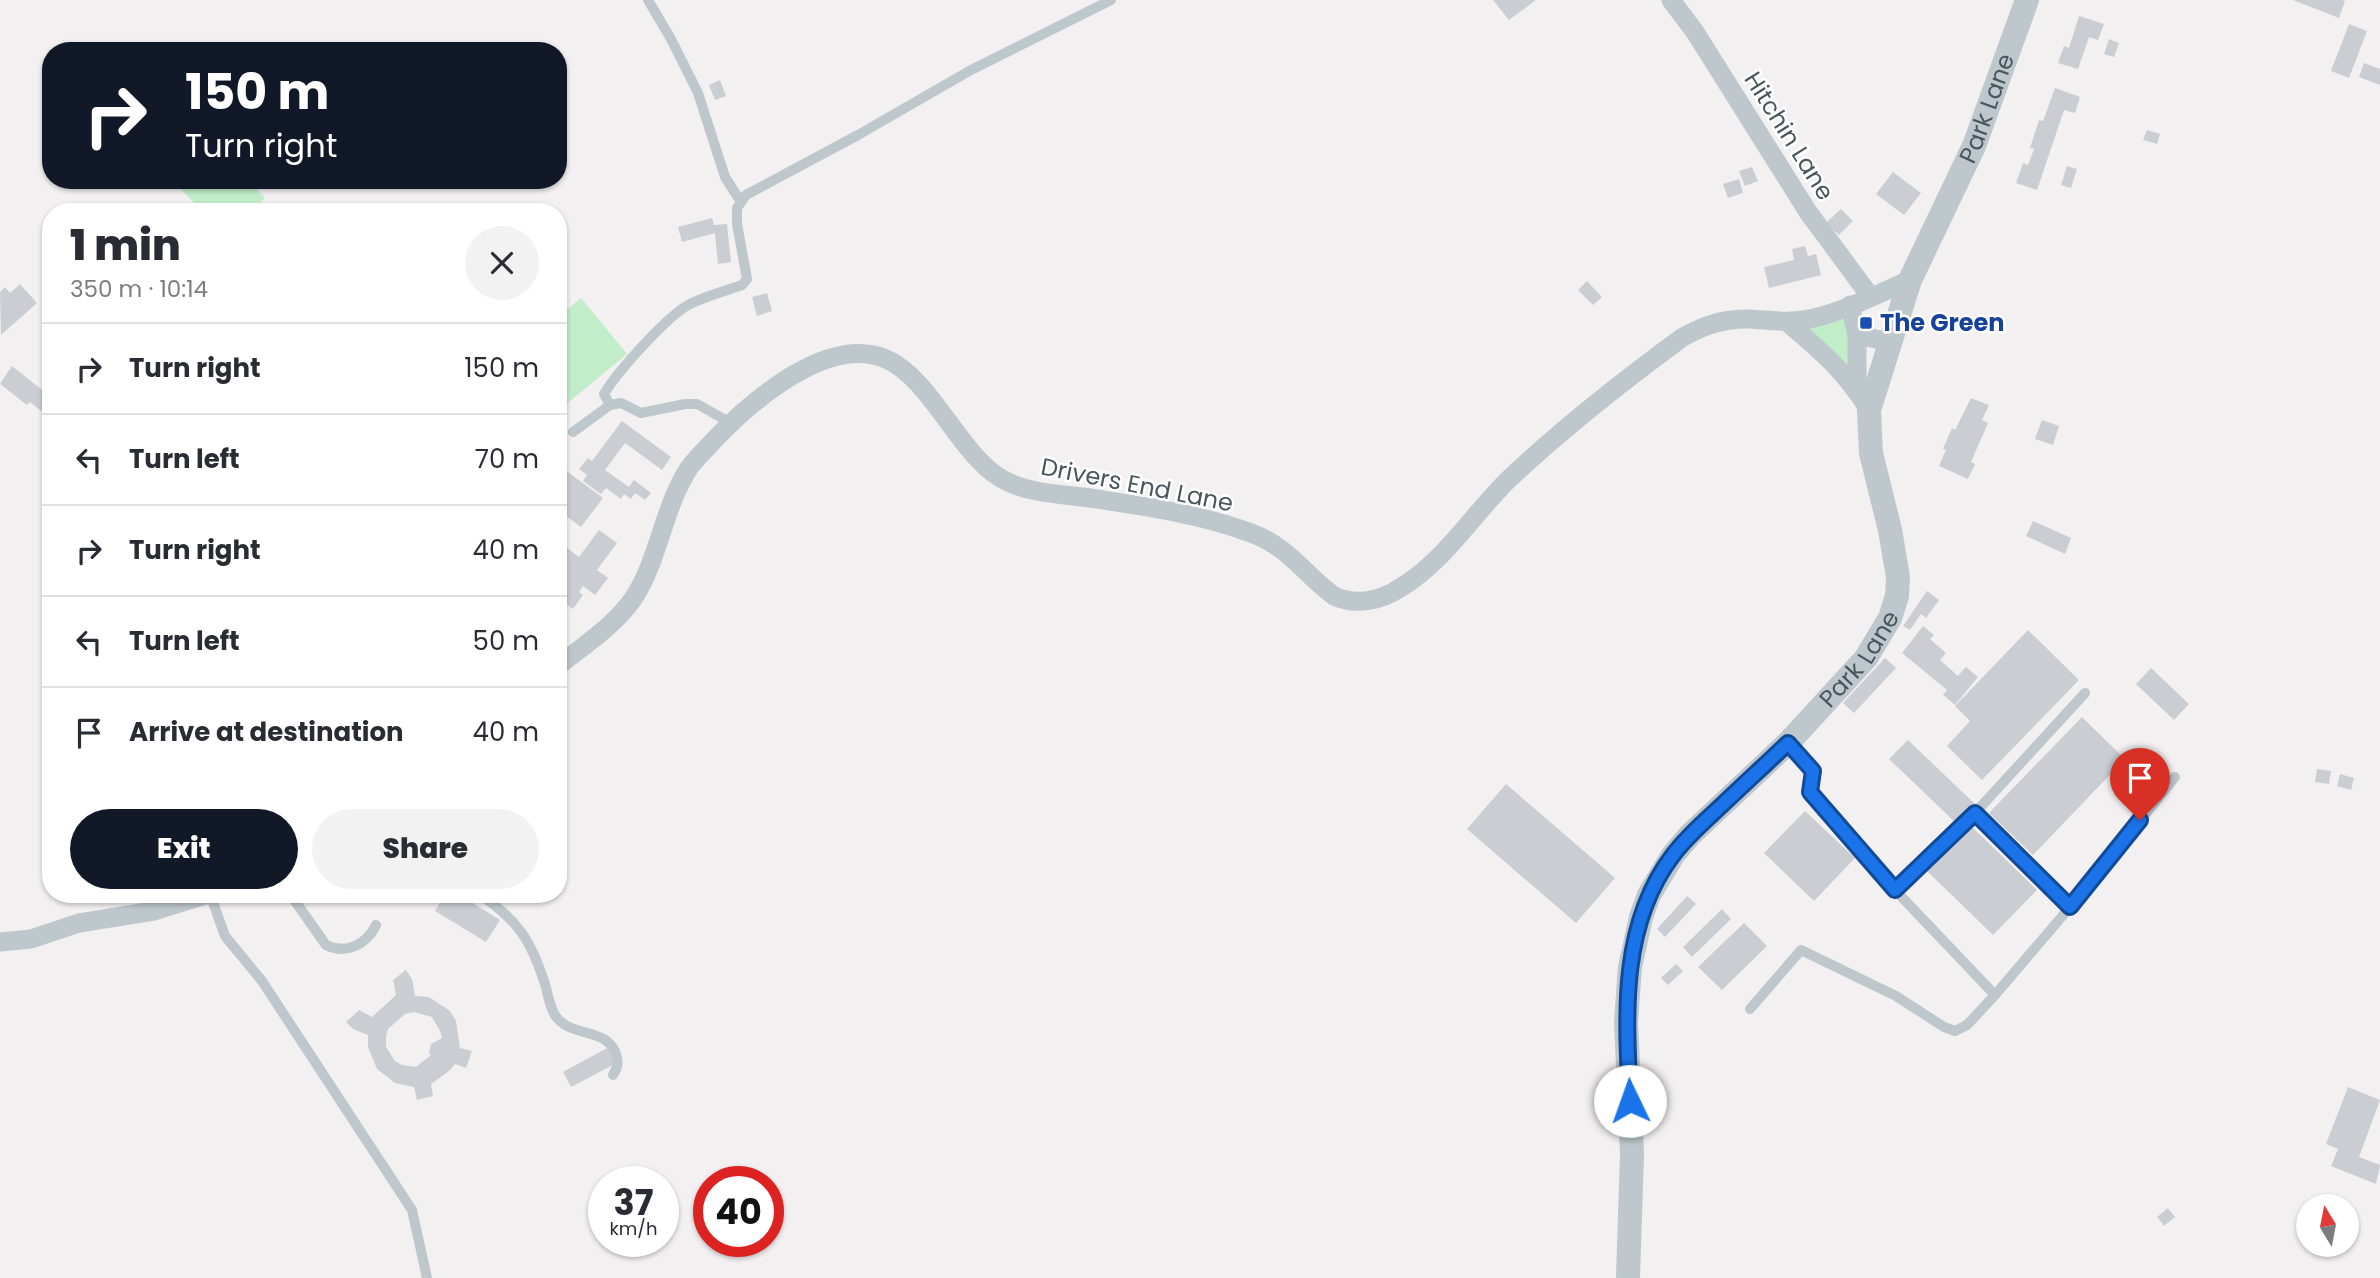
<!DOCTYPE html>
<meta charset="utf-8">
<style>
body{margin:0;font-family:Poppins,sans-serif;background:#f2f2f3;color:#2b2b33;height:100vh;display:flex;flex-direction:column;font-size:26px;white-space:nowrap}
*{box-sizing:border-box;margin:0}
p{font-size:23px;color:#7c7c81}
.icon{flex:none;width:38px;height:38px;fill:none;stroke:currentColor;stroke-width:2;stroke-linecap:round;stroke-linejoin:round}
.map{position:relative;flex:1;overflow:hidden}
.side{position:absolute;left:42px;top:203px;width:525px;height:700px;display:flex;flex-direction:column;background:#fff;border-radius:28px;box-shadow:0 2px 5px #0004}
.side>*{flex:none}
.guide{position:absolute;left:42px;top:42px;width:525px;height:147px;border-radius:28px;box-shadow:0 2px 5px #0004;background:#111827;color:#fff;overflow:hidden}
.needle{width:46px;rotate:350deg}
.fabs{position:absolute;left:2296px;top:1194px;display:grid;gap:14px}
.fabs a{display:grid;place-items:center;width:63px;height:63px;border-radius:50%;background:#fff;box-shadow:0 2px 5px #0004;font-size:35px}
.speed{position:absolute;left:588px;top:1166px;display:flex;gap:14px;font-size:35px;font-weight:700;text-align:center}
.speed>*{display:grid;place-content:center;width:91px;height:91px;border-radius:50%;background:#fff;box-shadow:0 2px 5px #0004;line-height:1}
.speed small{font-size:18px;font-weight:400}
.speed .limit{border:10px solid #d22;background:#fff;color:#111}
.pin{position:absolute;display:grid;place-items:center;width:60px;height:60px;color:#fff;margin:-72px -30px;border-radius:50% 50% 50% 0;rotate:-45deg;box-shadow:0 0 7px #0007}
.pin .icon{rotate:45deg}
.me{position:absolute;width:77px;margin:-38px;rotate:357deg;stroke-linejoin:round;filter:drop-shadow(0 0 5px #0008)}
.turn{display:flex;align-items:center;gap:24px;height:147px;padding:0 28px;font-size:32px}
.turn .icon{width:91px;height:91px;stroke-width:2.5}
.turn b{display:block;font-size:49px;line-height:60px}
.round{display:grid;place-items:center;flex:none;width:74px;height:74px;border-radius:37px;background:#f2f2f3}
.headline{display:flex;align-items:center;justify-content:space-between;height:119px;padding:0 28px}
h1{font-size:42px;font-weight:800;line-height:52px}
.button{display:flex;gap:14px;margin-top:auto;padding:14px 28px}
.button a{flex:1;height:80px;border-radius:42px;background:#111827;color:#fff;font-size:28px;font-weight:800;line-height:80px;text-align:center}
.button a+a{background:#f2f2f3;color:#2b2b33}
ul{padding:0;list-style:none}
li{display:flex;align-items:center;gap:21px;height:91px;padding:0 28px;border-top:2px solid #e1e1e2}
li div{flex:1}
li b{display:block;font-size:26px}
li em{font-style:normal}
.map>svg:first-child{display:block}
</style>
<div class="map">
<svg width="2380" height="1278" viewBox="0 0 2380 1278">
<rect width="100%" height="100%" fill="#f2f0f1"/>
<path fill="#c2edc9" d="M 172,180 L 248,180 L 265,198 L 250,212 L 203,212 Z
M 581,298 L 627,354 L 558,411 L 558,317 Z
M 1838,318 L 1848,322 L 1848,368 L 1808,332 L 1809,326 Z"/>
<path fill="#caced2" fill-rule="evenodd" d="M 1493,0 L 1536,0 L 1509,20 Z
M 2293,0 L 2343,0 L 2345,1 L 2339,18 Z
M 2079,16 L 2104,24 L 2098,40 L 2089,37 L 2078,69 L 2058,63 L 2064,46 L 2069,48 Z
M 2349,24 L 2367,31 L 2349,78 L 2331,71 Z
M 2109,39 L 2119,43 L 2114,57 L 2104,54 Z
M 2364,63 L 2380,69 L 2380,85 L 2359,77 Z
M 720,80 L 726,96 L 715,100 L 709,85 Z
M 2055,88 L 2080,97 L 2075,113 L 2064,110 L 2037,190 L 2016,183 L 2023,163 L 2028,165 L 2034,149 L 2030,148 L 2039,120 L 2043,121 Z
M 2147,130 L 2160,134 L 2157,144 L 2143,140 Z
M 2067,166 L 2077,169 L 2071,188 L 2061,185 Z
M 1752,167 L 1758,181 L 1745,186 L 1739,171 Z
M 1893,172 L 1921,193 L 1904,215 L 1876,194 Z
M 1739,179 L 1743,193 L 1728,198 L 1723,184 Z
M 1841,209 L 1853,221 L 1839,235 L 1826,223 Z
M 712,218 L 714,225 L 727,224 L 731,262 L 718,264 L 715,233 L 682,242 L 678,227 Z
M 1805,246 L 1808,256 L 1816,254 L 1821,275 L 1769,288 L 1764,267 L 1794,260 L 1792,249 Z
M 1587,281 L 1602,297 L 1593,305 L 1578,290 Z
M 20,284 L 37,303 L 1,335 L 0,292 L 5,287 L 10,293 Z
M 767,293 L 772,311 L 757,316 L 752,297 Z
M 12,366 L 51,397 L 51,419 L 30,402 L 27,405 L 0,384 Z
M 1971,398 L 1989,405 L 1982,420 L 1988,423 L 1971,462 L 1975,464 L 1968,479 L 1939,466 L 1946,450 L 1943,449 L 1952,428 L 1955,430 Z
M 2042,420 L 2059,426 L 2053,445 L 2035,439 Z
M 622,421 L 671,457 L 662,470 L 625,443 L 605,470 L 629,487 L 634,480 L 651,493 L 645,500 L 635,493 L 631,499 L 624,494 L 621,499 L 606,488 L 601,494 L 583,481 L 587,475 L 579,469 L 588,458 L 592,461 Z
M 565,470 L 603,498 L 581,527 L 558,510 L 558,479 Z
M 2033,521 L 2071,538 L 2065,554 L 2026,536 Z
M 599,530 L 617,543 L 597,570 L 608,578 L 595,595 L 583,586 L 579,592 L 583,595 L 573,609 L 558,598 L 558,582 L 565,573 L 558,568 L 558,560 L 567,548 L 579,557 Z
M 1927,591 L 1939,600 L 1926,618 L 1921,614 L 1910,630 L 1903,626 Z
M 1923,626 L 1934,635 L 1930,639 L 1946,653 L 1940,660 L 1958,676 L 1966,667 L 1978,677 L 1955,705 L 1943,695 L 1947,690 L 1902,653 Z
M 2028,630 L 2079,680 L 1982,780 L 1947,746 L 1970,721 L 1955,706 Z
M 1885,658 L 1896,668 L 1854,713 L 1843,703 Z
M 2151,668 L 2189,704 L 2174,720 L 2136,684 Z
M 2082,717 L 2125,759 L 2033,855 L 1989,813 Z
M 1908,740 L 1976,805 L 1957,824 L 1889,759 Z
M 2317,769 L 2331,771 L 2329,784 L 2315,782 Z
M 2340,774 L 2354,778 L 2351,790 L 2337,786 Z
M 1506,784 L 1615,878 L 1576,923 L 1467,829 Z
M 1805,811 L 1855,858 L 1814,901 L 1764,853 Z
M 1971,826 L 2037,890 L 1993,935 L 1927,871 Z
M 445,894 L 458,894 L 500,920 L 486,942 L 435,911 Z
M 1687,896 L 1696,904 L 1665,937 L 1657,929 Z
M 1722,909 L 1731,919 L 1692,957 L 1683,947 Z
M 1744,923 L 1767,946 L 1722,990 L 1698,967 Z
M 1676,964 L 1683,971 L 1668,985 L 1661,978 Z
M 406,970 L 412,979 L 415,996 L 429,997 L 450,1011 L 456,1021 L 460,1048 L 472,1051 L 466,1068 L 455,1064 L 449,1071 L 431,1084 L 433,1096 L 417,1100 L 414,1087 L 395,1083 L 377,1069 L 368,1047 L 368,1035 L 353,1029 L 346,1022 L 359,1010 L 372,1017 L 396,995 L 393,980 ZM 414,1012 L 432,1017 L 440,1031 L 442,1038 L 431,1044 L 429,1053 L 431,1055 L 416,1067 L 402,1065 L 395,1061 L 386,1047 L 386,1037 L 388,1029 L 405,1014 Z
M 609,1047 L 617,1063 L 571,1087 L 563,1072 Z
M 2348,1087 L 2380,1100 L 2359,1157 L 2380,1165 L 2376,1184 L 2331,1166 L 2338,1149 L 2326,1144 Z
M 2168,1208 L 2175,1217 L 2164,1226 L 2157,1217 Z"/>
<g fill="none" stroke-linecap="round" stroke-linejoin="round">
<path stroke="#bdc7cc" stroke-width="10" d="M 648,0 L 671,39 L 698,93 L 725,177 L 741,202
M 610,405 L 604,394 C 617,372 668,315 690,304 C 706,296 725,291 742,285 L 747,279 L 737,224 L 737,208 L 746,195 L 858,135 L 971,70 L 1111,0
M 573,432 L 610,405 L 621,403 L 641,413 L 685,404 L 697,404 L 731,423
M 1788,743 L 1813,771 L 1810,792 L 1895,890 L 1995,995 L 2070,907 L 2175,777
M 1975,813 L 2070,907
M 1895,890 L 1975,813 L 2085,693
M 210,894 L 225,936 L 262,981 L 412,1210 L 427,1278
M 290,894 L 326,945 C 346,955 367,944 376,925
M 479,894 C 517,919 531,940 545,984 C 548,994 550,1011 558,1019 C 574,1037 607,1028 616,1054 C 619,1062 618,1068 613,1075
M 1750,1009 L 1801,950 L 1896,996 L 1944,1027 L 1955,1031 L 1967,1025 L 1995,995"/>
<path stroke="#bdc7cc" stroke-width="19" d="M 1671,0 L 1695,32 L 1808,212 L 1870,296
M 1850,305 L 1857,335 L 1857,390
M 1787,322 C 1822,352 1844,370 1869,410
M 1857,335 L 1890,342
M 558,666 C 583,646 614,626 633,599 C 659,560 663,508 689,468 C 697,457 708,447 717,437 C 753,400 829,334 886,359 C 933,379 962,462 1008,482 C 1033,494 1063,494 1090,498 C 1143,506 1200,514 1251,533 C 1289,547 1303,573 1334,596 C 1356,606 1380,601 1400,588 C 1444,562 1473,514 1509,479 C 1564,427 1623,381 1683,337 C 1705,325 1725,318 1750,319 C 1768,320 1785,323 1804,320 C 1840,314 1877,294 1910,280
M 0,942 L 31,939 L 79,923 L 154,911 L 209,894"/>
<path stroke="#bdc7cc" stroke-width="24" id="s1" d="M 1628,1278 L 1632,1154 L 1626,1022 L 1630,967 L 1641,917 L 1649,895 L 1673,855 L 1690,835 L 1788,743 L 1866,658 L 1890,618 L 1897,596 L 1898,577 L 1890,530 L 1871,453 L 1869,410 L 1910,280 L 1974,146 L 2027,0"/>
</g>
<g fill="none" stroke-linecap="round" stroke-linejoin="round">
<g stroke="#114b97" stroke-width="18">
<path id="route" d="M 1630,1101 C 1626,1017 1619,926 1673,855 C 1687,836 1705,821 1722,805 C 1744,784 1766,764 1788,743 L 1813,771 L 1810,792 L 1895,890 L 1975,813 L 2070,907 L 2140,820"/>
</g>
<use href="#route" stroke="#1a73e8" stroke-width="12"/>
</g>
<rect fill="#1a4fb4" stroke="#fff" stroke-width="2.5" x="1859" y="316" width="14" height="14" rx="3.5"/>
<g text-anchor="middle" stroke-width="5" stroke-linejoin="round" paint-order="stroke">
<g font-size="24" fill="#49575c" stroke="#fff">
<text dy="8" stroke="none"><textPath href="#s1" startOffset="1292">Park Lane</textPath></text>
<text transform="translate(1789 136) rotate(58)" y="8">Hitchin Lane</text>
<text transform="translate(1137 485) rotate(11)" y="8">Drivers End Lane</text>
<text dy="8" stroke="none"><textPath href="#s1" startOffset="704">Park Lane</textPath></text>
</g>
<g font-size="24" font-weight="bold" fill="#164399" stroke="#fff" text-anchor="start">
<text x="1880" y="331">The Green</text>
</g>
</g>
</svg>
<div class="fabs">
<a><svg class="needle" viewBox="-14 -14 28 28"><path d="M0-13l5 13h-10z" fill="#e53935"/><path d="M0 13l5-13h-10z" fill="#7c7c81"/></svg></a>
</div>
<div class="speed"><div>37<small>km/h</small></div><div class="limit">40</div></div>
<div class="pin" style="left:2140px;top:820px;background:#d93025"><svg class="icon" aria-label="arrive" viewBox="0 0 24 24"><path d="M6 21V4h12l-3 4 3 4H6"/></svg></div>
<svg class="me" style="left:1630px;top:1101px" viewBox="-20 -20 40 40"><circle r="19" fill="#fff"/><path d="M0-13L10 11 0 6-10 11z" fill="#1a73e8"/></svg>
<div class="guide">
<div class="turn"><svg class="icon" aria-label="right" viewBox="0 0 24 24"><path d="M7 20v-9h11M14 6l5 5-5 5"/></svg><div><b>150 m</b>Turn right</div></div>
</div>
<section class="side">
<div class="headline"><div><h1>1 min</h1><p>350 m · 10:14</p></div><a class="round"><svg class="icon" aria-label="close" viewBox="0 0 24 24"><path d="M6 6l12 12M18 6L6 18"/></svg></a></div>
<ul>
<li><svg class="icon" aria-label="right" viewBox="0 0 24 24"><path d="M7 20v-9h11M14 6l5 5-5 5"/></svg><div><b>Turn right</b></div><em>150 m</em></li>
<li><svg class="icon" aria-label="left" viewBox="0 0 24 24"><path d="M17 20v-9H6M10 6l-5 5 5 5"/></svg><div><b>Turn left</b></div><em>70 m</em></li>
<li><svg class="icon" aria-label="right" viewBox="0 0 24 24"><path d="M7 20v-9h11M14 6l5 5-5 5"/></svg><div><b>Turn right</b></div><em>40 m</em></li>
<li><svg class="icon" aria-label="left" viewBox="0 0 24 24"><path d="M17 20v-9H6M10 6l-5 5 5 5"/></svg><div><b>Turn left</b></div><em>50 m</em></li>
<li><svg class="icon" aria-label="arrive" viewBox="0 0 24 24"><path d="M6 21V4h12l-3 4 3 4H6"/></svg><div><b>Arrive at destination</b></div><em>40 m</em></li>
</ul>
<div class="button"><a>Exit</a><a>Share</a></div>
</section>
</div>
